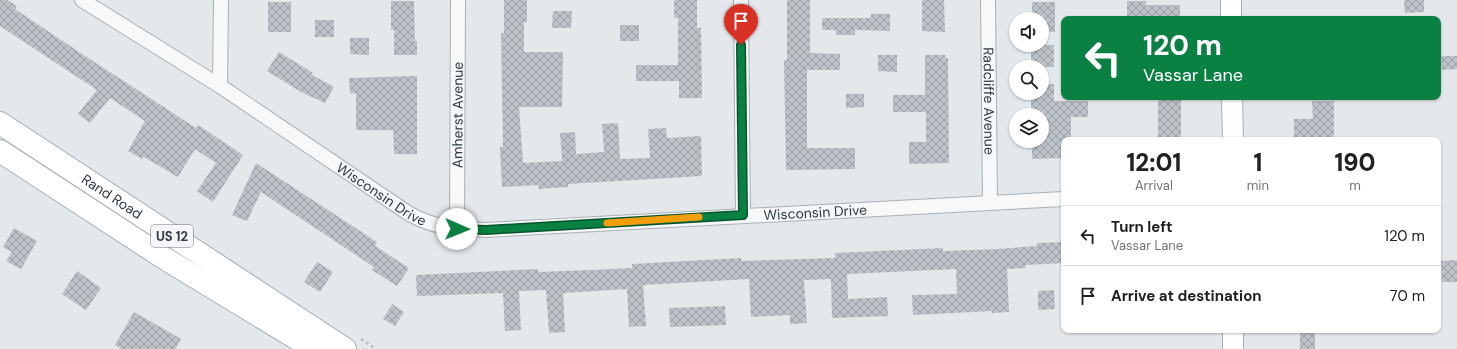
<!DOCTYPE html>
<style>
body{margin:0;font-family:"DM Sans",sans-serif;background:#f2f2f2;color:#202124;height:100vh;display:flex;flex-direction:column;font-size:15px;white-space:nowrap}
*{box-sizing:border-box;margin:0}
p{font-size:13px;color:#757577}
.icon{flex:none;width:22px;height:22px;fill:none;stroke:currentColor;stroke-width:2;stroke-linecap:round;stroke-linejoin:round}
.map{position:relative;flex:1;overflow:hidden}
.panel{position:absolute;left:1061px;top:137px;width:380px;height:196px;display:flex;flex-direction:column;background:#fff;border-radius:8px;box-shadow:0 1px 3px #0004}
.panel>*{flex:none}
.hud{position:absolute;left:1061px;top:16px;width:380px;height:84px;border-radius:8px;box-shadow:0 1px 3px #0004;background:#0b8043;color:#fff;overflow:hidden}
.controls{position:absolute;left:1009px;top:12px;display:grid;gap:8px}
.controls a{display:grid;place-items:center;width:40px;height:40px;border-radius:50%;background:#fff;box-shadow:0 1px 3px #0004;font-size:20px}
.pin{position:absolute;display:grid;place-items:center;width:34px;height:34px;color:#fff;margin:-41px -17px;border-radius:50% 50% 50% 0;rotate:-45deg;box-shadow:0 0 4px #0007}
.pin .icon{rotate:45deg}
.me{position:absolute;width:44px;margin:-22px;rotate:91deg;stroke-linejoin:round;filter:drop-shadow(0 0 3px #0008)}
.turn{display:flex;align-items:center;gap:14px;height:84px;padding:0 16px;font-size:18px}
.turn .icon{width:52px;height:52px;stroke-width:2.5}
.turn b{display:block;font-size:28px;line-height:34px}
.eta{display:flex;justify-content:space-evenly;align-items:center;height:68px;text-align:center}
.eta b{font-size:24px;font-weight:800;line-height:28px}
ul{padding:0;list-style:none}
li{display:flex;align-items:center;gap:12px;height:60px;padding:0 16px;border-top:1px solid #e0e0e0}
li div{flex:1}
li b{display:block;font-size:15px}
li em{font-style:normal}
.map>svg:first-child{display:block}
</style>
<div class="map">
<svg width="1457" height="349" viewBox="0 0 1457 349">
<defs>
<pattern id="building-cross-hatch" width="8" height="8" patternUnits="userSpaceOnUse"><rect width="8" height="8" fill="#bcc2c7"/><path d="M0 0l8 8M0 8l8-8" fill="none" stroke="#999fa3"/></pattern>
</defs>
<rect width="100%" height="100%" fill="#e4e8eb"/>
<path fill="url(#building-cross-hatch)" d="M 0,0 L 7,0 L 17,6 L 15,9 L 82,54 L 196,128 L 198,125 L 243,155 L 213,202 L 197,191 L 216,163 L 195,149 L 178,177 L 144,157 L 142,159 L 128,151 L 145,121 L 110,98 L 90,123 L 78,114 L 97,90 L 0,26 Z
M 504,0 L 527,0 L 527,22 L 524,22 L 524,52 L 563,52 L 562,107 L 519,107 L 523,163 L 562,161 L 560,133 L 575,132 L 576,154 L 604,152 L 602,124 L 618,123 L 620,159 L 650,158 L 648,129 L 666,128 L 667,138 L 701,136 L 702,176 L 568,184 L 568,187 L 539,189 L 538,185 L 502,187 L 500,147 L 503,147 L 501,33 L 504,33 Z
M 674,0 L 697,0 L 697,28 L 701,28 L 702,98 L 679,98 L 679,81 L 636,81 L 636,65 L 678,65 L 678,18 L 674,18 Z
M 787,0 L 810,0 L 810,53 L 840,54 L 840,70 L 807,70 L 807,148 L 855,148 L 855,169 L 786,170 L 784,60 L 787,60 Z
M 922,0 L 944,0 L 945,32 L 922,31 Z
M 1404,0 L 1424,0 L 1424,12 L 1405,13 Z
M 391,1 L 414,1 L 415,41 L 417,41 L 417,55 L 394,55 L 394,30 L 391,30 Z
M 1127,1 L 1146,1 L 1146,5 L 1180,5 L 1180,19 L 1127,17 Z
M 268,2 L 291,2 L 291,32 L 268,32 Z
M 1032,2 L 1055,2 L 1055,32 L 1042,32 L 1042,19 L 1032,19 Z
M 553,11 L 572,11 L 571,28 L 552,28 Z
M 871,14 L 890,14 L 890,31 L 855,30 L 855,35 L 836,35 L 836,30 L 822,30 L 822,18 L 871,18 Z
M 315,20 L 334,20 L 334,37 L 315,37 Z
M 620,25 L 639,25 L 639,41 L 620,41 Z
M 350,38 L 369,38 L 369,55 L 350,54 Z
M 1031,45 L 1054,45 L 1054,67 L 1031,67 Z
M 279,52 L 313,73 L 312,75 L 334,87 L 325,103 L 301,92 L 267,71 Z
M 878,55 L 897,55 L 897,72 L 878,71 Z
M 925,55 L 945,55 L 945,58 L 948,58 L 949,163 L 909,164 L 909,142 L 926,142 L 926,112 L 893,112 L 893,95 L 925,95 Z
M 1441,56 L 1457,56 L 1457,69 L 1442,70 Z
M 417,76 L 417,154 L 394,154 L 393,130 L 356,130 L 356,93 L 350,94 L 349,78 Z
M 1042,84 L 1054,84 L 1054,101 L 1088,101 L 1088,117 L 1071,117 L 1071,140 L 1064,140 L 1064,158 L 1032,159 L 1032,141 L 1042,141 L 1042,114 L 1031,114 L 1031,93 L 1042,93 Z
M 846,94 L 864,94 L 864,107 L 846,108 Z
M 1158,97 L 1181,97 L 1181,140 L 1158,140 Z
M 1312,101 L 1334,101 L 1334,140 L 1294,140 L 1294,119 L 1313,119 Z
M 256,163 L 377,242 L 375,246 L 409,268 L 397,286 L 372,270 L 374,267 L 261,192 L 247,221 L 232,215 Z
M 14,228 L 37,241 L 21,269 L 6,261 L 12,252 L 3,247 Z
M 1064,242 L 1064,263 L 1025,265 L 1026,268 L 1007,269 L 1009,312 L 992,313 L 992,311 L 913,315 L 912,295 L 957,294 L 956,269 L 847,274 L 848,299 L 887,297 L 888,316 L 832,318 L 831,279 L 804,280 L 807,323 L 790,324 L 790,315 L 751,317 L 749,279 L 643,285 L 646,326 L 629,327 L 627,289 L 563,293 L 565,332 L 549,333 L 546,290 L 519,291 L 521,330 L 505,331 L 503,293 L 417,296 L 416,275 L 538,269 L 538,272 L 591,270 L 632,268 L 632,264 L 741,258 L 741,261 L 835,258 L 835,253 L 943,248 L 943,251 L 997,249 L 1037,246 L 1037,243 Z
M 1457,260 L 1457,282 L 1442,282 L 1441,261 Z
M 317,262 L 333,272 L 320,292 L 304,282 Z
M 77,271 L 101,288 L 86,310 L 62,294 Z
M 1054,290 L 1055,309 L 1038,310 L 1038,291 Z
M 392,304 L 404,312 L 395,326 L 383,319 Z
M 725,306 L 726,325 L 670,327 L 669,308 Z
M 134,312 L 181,339 L 175,349 L 122,349 L 115,345 Z
M 1300,330 L 1315,330 L 1315,349 L 1300,349 Z"/>
<g fill="none" stroke-linecap="round" stroke-linejoin="round">
<g stroke="#a9b0b5" stroke-width="16">
<g id="street">
<path id="s1" d="M 82,0 L 220,86 L 408,213 C 435,229 456,228 486,230 L 1064,199"/>
<path d="M 741,0 L 743,215"/>
<path id="s2" d="M 988,0 L 990,202"/>
<path d="M 220,86 L 221,0"/>
<path id="s3" d="M 457,229 L 458,0"/>
</g>
</g>
<g stroke="#a9b0b5" stroke-width="22">
<path id="secondary" d="M 1231,0 L 1231,19
M 1232,97 L 1233,140
M 1233,330 L 1233,349"/>
</g>
<g stroke="#a4aeb5" stroke-width="24">
<g id="primary">
<path id="s4" d="M 0,123 L 345,349"/>
<path d="M 0,151 L 164,258 L 314,349"/>
</g>
</g>
<path stroke="#babec2" stroke-width="2.5" stroke-dasharray="3 3" stroke-linecap="butt" d="M 361,339 L 376,349"/>
<use href="#street" stroke="#f7f8f9" stroke-width="14"/>
<use href="#secondary" stroke="#fff" stroke-width="20"/>
<use href="#primary" stroke="#fff" stroke-width="22"/>
</g>
<g fill="none" stroke-linecap="round" stroke-linejoin="round">
<g stroke="#07532c" stroke-width="10">
<path id="route" d="M 457,229 L 486,230 L 743,215 L 741,45"/>
</g>
<use href="#route" stroke="#0b8043" stroke-width="7"/>
<path stroke="#f59e0b" stroke-width="7" d="M 607,223 L 699,217"/>
</g>
<g text-anchor="middle" stroke-width="4" stroke-linejoin="round" paint-order="stroke">
<rect fill="#f4f6f8" stroke="#697179" stroke-width="1" x="151" y="225" width="42" height="22" rx="3"/>
<g font-size="13" font-weight="bold" fill="#2d3842">
<text x="172" y="241">US 12</text>
</g>
<g font-size="14" fill="#2d3842" stroke="#f4f6f8">
<text dy="5" stroke="none"><textPath href="#s2" startOffset="101">Radcliffe Avenue</textPath></text>
<text dy="5" stroke="none"><textPath href="#s3" startOffset="114">Amherst Avenue</textPath></text>
<text dy="5" stroke="none"><textPath href="#s1" startOffset="357">Wisconsin Drive</textPath></text>
<text dy="5" stroke="none"><textPath href="#s4" startOffset="134">Rand Road</textPath></text>
<text dy="5" stroke="none"><textPath href="#s1" startOffset="800">Wisconsin Drive</textPath></text>
</g>
</g>
</svg>
<div class="controls">
<a><svg class="icon" aria-label="sound" viewBox="0 0 24 24"><path d="M4 9h4l5-4v14l-5-4H4zM17 9q2 3 0 6"/></svg></a>
<a><svg class="icon" aria-label="search" viewBox="0 0 24 24"><circle cx="10" cy="10" r="6"/><path d="M15 15l6 6"/></svg></a>
<a><svg class="icon" aria-label="layers" viewBox="0 0 24 24"><path d="M12 4l9 5-9 5-9-5zM3 14l9 5 9-5"/></svg></a>
</div>
<div class="pin" style="left:741px;top:45px;background:#d93025"><svg class="icon" aria-label="arrive" viewBox="0 0 24 24"><path d="M6 21V4h12l-3 4 3 4H6"/></svg></div>
<svg class="me" style="left:457px;top:229px" viewBox="-20 -20 40 40"><circle r="19" fill="#fff"/><path d="M0-13L10 11 0 6-10 11z" fill="#0b8043"/></svg>
<div class="hud">
<div class="turn"><svg class="icon" aria-label="left" viewBox="0 0 24 24"><path d="M17 20v-9H6M10 6l-5 5 5 5"/></svg><div><b>120 m</b>Vassar Lane</div></div>
</div>
<section class="panel">
<div class="eta">
<div><b>12:01</b><p>Arrival</p></div>
<div><b>1</b><p>min</p></div>
<div><b>190</b><p>m</p></div>
</div>
<ul>
<li><svg class="icon" aria-label="left" viewBox="0 0 24 24"><path d="M17 20v-9H6M10 6l-5 5 5 5"/></svg><div><b>Turn left</b><p>Vassar Lane</p></div><em>120 m</em></li>
<li><svg class="icon" aria-label="arrive" viewBox="0 0 24 24"><path d="M6 21V4h12l-3 4 3 4H6"/></svg><div><b>Arrive at destination</b></div><em>70 m</em></li>
</ul>
</section>
</div>
